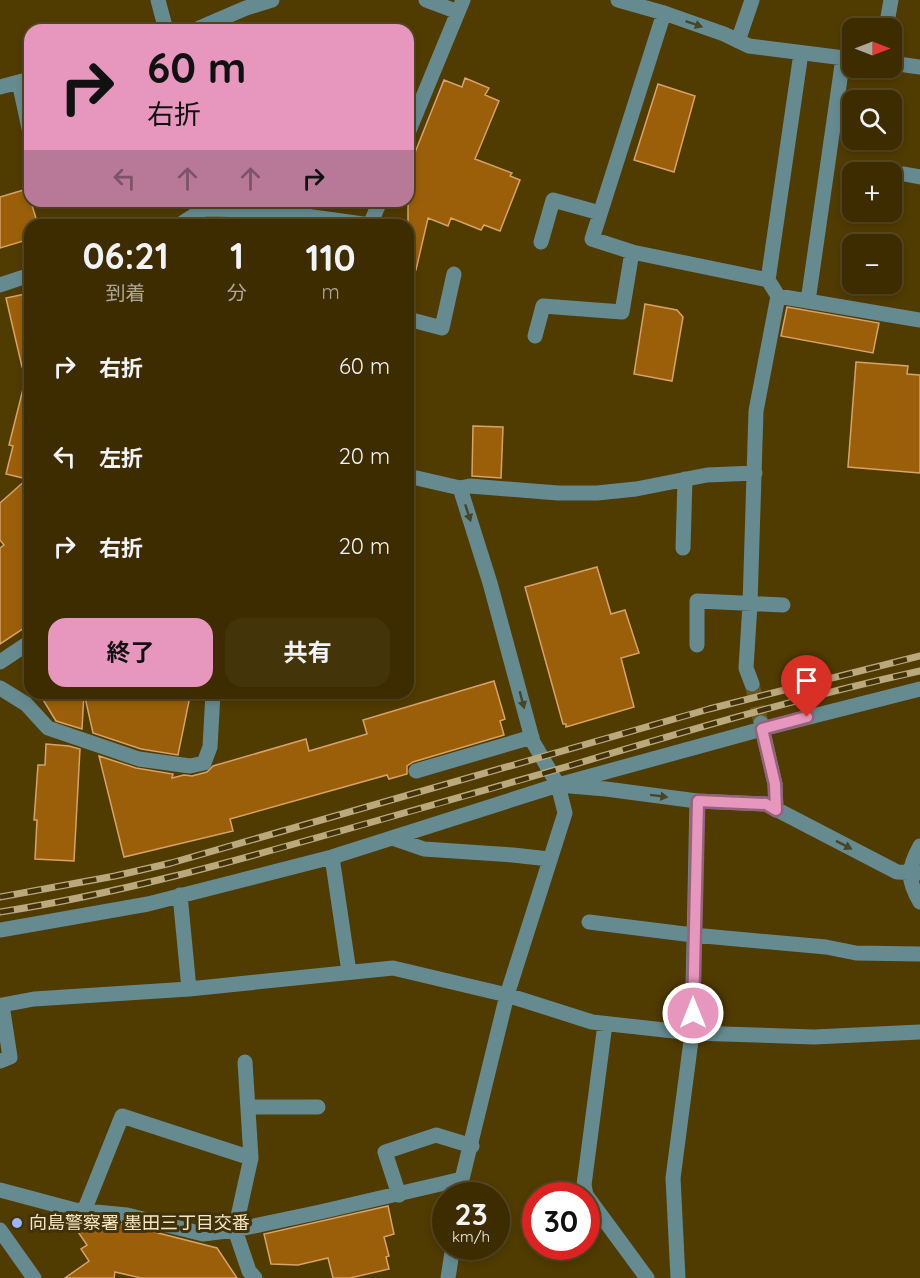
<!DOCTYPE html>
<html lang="ja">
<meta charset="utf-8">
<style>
body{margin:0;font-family:Quicksand,"Noto Sans JP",sans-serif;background:#43340a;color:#f1f3f6;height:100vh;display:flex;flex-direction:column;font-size:22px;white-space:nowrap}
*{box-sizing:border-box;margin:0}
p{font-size:20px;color:#aca799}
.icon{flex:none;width:33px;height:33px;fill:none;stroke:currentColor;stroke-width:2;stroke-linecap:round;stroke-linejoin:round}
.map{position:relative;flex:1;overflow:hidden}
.panel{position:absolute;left:24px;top:219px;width:390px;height:480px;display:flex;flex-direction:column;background:#3c2c00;border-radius:18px;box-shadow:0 3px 9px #0003,0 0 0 2px #554822}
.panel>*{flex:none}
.hud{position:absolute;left:24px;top:24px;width:390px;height:183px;border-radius:18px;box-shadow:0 3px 9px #0003,0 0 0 2px #554822;background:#e797bd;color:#111;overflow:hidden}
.needle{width:39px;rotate:90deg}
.tools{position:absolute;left:842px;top:18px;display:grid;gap:12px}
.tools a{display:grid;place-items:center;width:60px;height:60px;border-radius:12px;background:#3c2c00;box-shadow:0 3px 9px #0003,0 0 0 2px #554822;font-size:30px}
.speed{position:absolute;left:432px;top:1182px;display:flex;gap:12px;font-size:30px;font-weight:700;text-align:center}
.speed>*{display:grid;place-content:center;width:78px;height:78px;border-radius:50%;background:#3c2c00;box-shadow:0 3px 9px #0003,0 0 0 2px #554822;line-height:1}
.speed small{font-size:15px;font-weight:400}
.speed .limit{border:9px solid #d22;background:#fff;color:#111}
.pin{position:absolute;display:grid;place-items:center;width:51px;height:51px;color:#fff;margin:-62px -26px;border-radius:50% 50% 50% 0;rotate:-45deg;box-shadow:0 0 6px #0007}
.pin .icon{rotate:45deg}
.me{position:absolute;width:66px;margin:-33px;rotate:0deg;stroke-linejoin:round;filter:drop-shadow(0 0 4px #0008)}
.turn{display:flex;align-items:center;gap:21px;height:126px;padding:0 24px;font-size:27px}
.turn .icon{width:78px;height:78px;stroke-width:2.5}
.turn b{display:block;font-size:42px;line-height:51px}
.lanes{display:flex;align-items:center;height:57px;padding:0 24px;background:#0003;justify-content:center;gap:30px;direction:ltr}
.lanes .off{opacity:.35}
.eta{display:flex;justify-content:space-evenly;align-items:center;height:102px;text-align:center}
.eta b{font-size:36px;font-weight:700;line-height:42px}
.cta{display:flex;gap:12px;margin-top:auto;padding:12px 24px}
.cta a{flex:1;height:69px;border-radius:18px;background:#e797bd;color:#111;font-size:24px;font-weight:700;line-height:69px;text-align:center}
.cta a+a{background:#43340a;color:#f1f3f6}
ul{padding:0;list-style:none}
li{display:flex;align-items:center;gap:18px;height:90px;padding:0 24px}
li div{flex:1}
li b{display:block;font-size:22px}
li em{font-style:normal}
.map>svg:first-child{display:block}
</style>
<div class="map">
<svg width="920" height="1278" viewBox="0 0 920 1278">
<rect width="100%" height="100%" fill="#503b00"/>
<path fill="#9b5f09" stroke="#d7a26b" stroke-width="1.5" d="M 465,78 L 489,88 L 485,95 L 499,101 L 475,159 L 512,173 L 510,176 L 520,180 L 500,231 L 484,225 L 481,230 L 451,218 L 448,226 L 428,218 L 416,270 L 408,269 L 408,170 L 444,80 L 462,87 Z
M 658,84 L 695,96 L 674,172 L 634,160 Z
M 27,189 L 38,225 L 30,225 L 30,239 L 0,248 L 0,197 Z
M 30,293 L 30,366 L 22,367 L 6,298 Z
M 645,304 L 677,310 L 683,317 L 672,381 L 634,374 Z
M 787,307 L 879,323 L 873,353 L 781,336 Z
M 856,362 L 908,366 L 907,374 L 920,375 L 920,473 L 848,467 Z
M 23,389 L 30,390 L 30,624 L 0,644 L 0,548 L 4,545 L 0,540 L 0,503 L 27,479 L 6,474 L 13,446 L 9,445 Z
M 473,426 L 503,427 L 501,478 L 472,476 Z
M 597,567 L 611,614 L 625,610 L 639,653 L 621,658 L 634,707 L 566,727 L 566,724 L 563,724 L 525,587 Z
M 494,681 L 505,719 L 500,721 L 504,735 L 413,762 L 407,766 L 407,774 L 389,779 L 387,775 L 230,819 L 233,831 L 124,857 L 99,756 L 136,768 L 173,774 L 172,778 L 184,775 L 192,776 L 207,772 L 213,766 L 306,739 L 309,751 L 367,734 L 363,720 Z
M 39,693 L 183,693 L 182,696 L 189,698 L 189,701 L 178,755 L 141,749 L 93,733 L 84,693 L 82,729 L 56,721 Z
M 46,744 L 69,746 L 80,749 L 74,861 L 35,859 L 37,820 L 34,820 L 38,765 L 45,765 Z
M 388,1206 L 394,1234 L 384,1237 L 389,1256 L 386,1257 L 389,1269 L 350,1278 L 333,1278 L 328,1258 L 298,1265 L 271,1264 L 264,1234 Z
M 81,1220 L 123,1224 L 217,1248 L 237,1278 L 141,1278 L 115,1272 L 114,1278 L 65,1278 L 89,1261 L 81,1249 L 87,1245 L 74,1226 Z"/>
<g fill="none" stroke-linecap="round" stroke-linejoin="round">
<path stroke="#69551e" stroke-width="15" stroke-dasharray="15 8" stroke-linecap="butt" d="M 752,684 L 761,723"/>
<path stroke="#658b90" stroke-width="15" d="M 158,0 L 166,30
M 426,0 L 458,12
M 618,0 L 664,13 L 724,34 L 749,46 L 852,59
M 664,13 L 592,239 L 632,252 L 768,280
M 886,28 L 891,0
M 195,30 L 246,8 L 272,0
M 738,41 L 752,0
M 891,63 L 920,67
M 19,82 L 30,133
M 0,87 L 30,79
M 408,133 L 463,0
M 904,174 L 920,177
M 179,225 L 204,209 L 263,210 L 370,225
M 370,225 L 380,201
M 541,242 L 553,200 L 600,213
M 0,285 L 30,275
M 778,296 L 920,320
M 808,301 L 843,58
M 408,319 L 442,328 L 454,274
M 535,336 L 543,306 L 622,312 L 632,252
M 408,476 L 460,488 L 490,583 L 533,742 L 558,785 L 606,789 L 697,801 L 766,804 L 897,872 L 920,873
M 460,488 L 470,486 L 558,493 L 597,493 L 636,489 L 707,475 L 755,473
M 683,548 L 685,479
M 697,645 L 697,601 L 783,605
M 0,662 L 30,642
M 752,684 L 746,668 L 750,604 L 756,411 L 778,296 L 768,280 L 801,53
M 0,688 L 26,704 L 48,728 L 139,759 L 190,766 L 204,763 L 210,747 L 213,693
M 761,723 L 775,784 L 776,810
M 416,771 L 532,737
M 392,838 L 424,849 L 513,855 L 549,859
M 920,846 C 907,870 907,879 920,902
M 332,857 L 349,972
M 180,895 L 189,989
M 589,922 L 693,935 L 826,947 L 856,953 L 920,954
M 0,930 L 148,904 L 332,857 L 558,785 L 762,729 L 920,689
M 605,1024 L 584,1185 L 586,1195 L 647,1278
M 0,1061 L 10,1057 L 2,1005 L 34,999 L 189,989 L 393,968 L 507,995 L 592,1022 L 692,1033 L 814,1037 L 920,1032
M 245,1062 L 251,1158 L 235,1230 L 249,1271 L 255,1278
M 249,1107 L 318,1107
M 0,1190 L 75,1210 L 127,1215 L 203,1234 L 235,1230 L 320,1212 L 462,1179
M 399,1195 L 385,1152 L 436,1135 L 472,1146
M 460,1196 L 462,1179 L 507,995 L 565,813 L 558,785
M 84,1211 L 122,1116 L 251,1158
M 0,1230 L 34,1278
M 448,1278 L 453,1246
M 678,1278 L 673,1178 L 692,1033 L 697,801"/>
<g stroke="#bba97e" stroke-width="7">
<path id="rail" d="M 0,897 L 115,876 L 171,863 L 709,709 L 920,656
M 0,912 C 117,894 231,862 344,830 C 419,809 494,788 569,766 C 685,731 802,697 920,671"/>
</g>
<use href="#rail" stroke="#41320c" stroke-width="4.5" stroke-dasharray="14" stroke-linecap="butt"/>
</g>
<defs><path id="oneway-solid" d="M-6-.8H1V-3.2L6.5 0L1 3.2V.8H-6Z" transform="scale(1.5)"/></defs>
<g fill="#484426">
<use href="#oneway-solid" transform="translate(694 24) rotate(19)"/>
<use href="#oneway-solid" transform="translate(468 513) rotate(72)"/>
<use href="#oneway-solid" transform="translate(522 700) rotate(75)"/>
<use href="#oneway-solid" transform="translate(659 796) rotate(7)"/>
<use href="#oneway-solid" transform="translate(844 845) rotate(27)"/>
</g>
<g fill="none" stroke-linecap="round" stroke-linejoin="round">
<g stroke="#96627b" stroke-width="15">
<path id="route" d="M 693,1013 L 698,801 L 766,804 L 776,810 L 775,784 L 762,729 L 807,717"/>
</g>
<use href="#route" stroke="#e797bd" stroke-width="10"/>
</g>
<circle fill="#98b5fd" stroke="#41320c" stroke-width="2" cx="17" cy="1223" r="6"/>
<g text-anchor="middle" stroke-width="6" stroke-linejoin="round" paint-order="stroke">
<g font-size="18" fill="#f6e7c5" stroke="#41320c" text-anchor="start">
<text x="29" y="1229">向島警察署 墨田三丁目交番</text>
</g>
</g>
</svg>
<div class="tools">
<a><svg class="needle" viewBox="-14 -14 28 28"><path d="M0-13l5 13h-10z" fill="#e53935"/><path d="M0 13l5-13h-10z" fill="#aca799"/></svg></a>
<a><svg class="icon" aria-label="search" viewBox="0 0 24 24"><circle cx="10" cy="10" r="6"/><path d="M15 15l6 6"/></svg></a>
<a>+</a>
<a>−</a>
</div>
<div class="speed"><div>23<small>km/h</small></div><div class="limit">30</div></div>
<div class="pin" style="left:807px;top:717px;background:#d93025"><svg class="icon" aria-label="arrive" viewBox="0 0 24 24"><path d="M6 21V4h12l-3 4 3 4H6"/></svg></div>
<svg class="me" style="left:693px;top:1013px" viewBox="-20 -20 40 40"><circle r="17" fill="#e797bd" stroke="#fff" stroke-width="3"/><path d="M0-11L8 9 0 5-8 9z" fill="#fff"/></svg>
<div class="hud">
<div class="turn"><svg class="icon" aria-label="right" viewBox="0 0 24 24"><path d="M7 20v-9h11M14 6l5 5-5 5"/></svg><div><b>60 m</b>右折</div></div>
<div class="lanes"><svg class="icon off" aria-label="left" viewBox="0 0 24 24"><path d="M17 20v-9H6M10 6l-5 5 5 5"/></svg><svg class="icon off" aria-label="ahead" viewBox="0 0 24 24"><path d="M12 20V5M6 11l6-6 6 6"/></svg><svg class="icon off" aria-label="ahead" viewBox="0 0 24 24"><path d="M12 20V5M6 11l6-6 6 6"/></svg><svg class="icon" aria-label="right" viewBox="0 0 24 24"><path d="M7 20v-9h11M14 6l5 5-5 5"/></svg></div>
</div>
<section class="panel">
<div class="eta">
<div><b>06:21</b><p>到着</p></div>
<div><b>1</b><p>分</p></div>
<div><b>110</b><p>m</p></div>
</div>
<ul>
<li><svg class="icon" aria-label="right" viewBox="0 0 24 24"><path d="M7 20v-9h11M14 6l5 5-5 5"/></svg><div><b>右折</b></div><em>60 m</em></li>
<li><svg class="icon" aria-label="left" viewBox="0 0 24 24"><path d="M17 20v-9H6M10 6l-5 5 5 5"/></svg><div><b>左折</b></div><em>20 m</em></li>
<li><svg class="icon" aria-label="right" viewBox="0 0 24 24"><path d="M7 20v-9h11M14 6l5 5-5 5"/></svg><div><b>右折</b></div><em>20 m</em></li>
</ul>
<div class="cta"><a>終了</a><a>共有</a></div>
</section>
</div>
